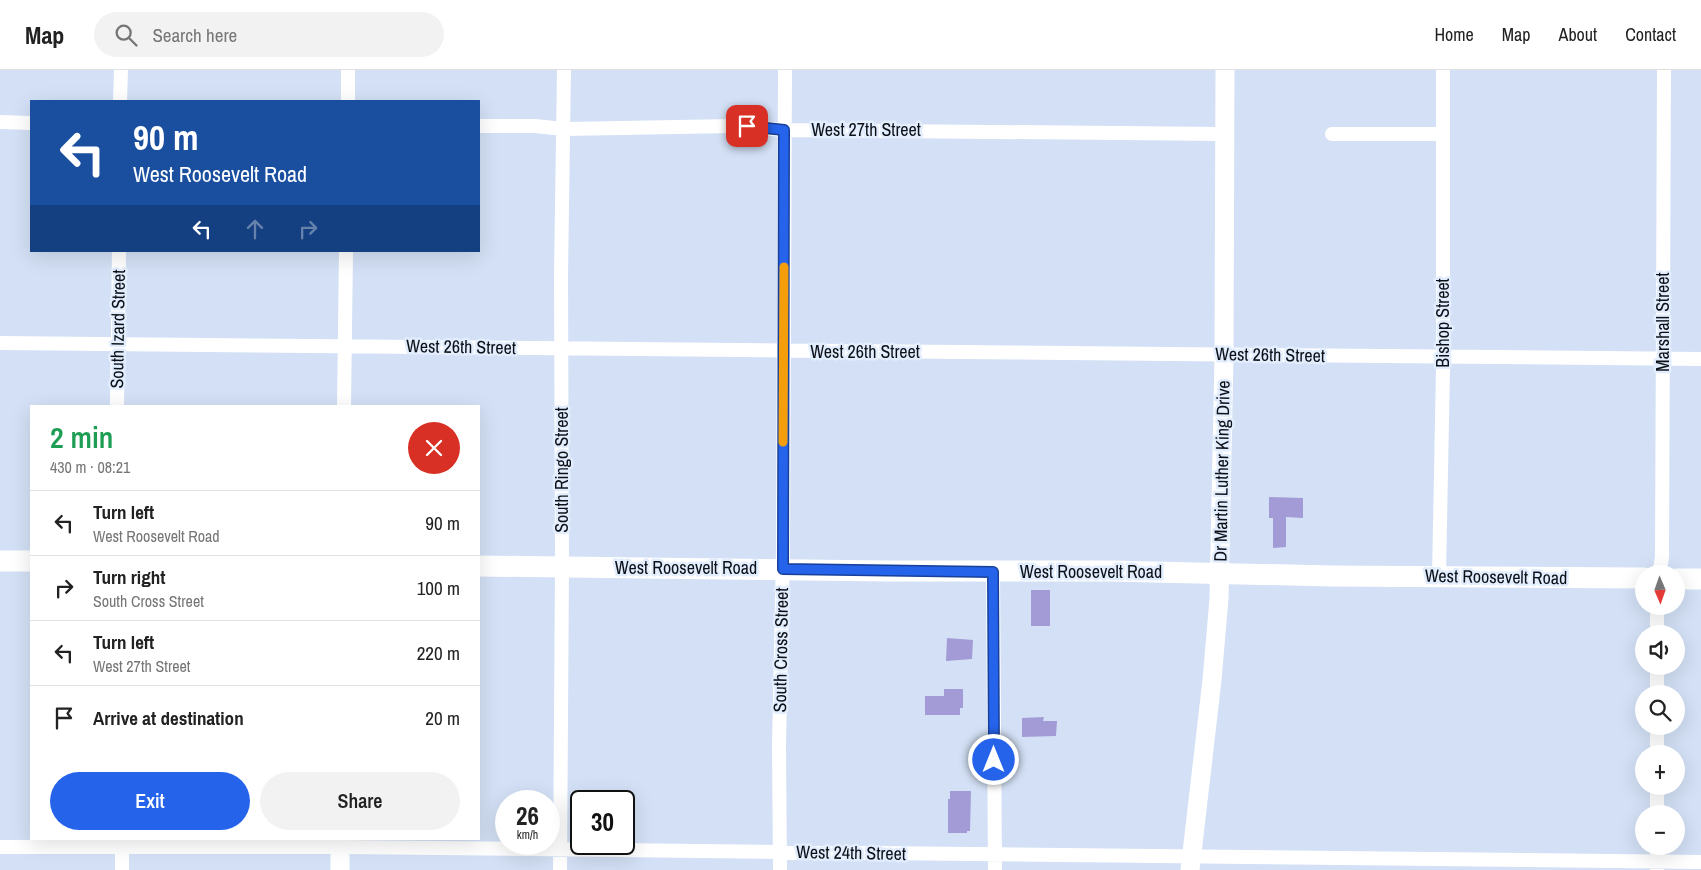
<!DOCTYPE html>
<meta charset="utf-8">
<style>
body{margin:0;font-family:"Archivo Narrow",sans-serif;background:#f2f2f2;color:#222;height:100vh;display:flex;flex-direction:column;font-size:19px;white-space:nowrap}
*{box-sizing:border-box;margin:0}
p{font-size:16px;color:#767676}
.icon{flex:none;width:28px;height:28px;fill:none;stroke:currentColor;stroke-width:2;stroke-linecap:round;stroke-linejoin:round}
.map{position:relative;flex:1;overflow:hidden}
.panel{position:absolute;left:30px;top:335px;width:450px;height:435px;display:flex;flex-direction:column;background:#fff;border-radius:0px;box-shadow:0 5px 20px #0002}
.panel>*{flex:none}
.guide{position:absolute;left:30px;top:30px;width:450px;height:152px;border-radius:0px;box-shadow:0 5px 20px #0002;background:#1a4fa0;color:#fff;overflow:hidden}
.needle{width:32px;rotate:178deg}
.fabs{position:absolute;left:1635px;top:495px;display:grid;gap:10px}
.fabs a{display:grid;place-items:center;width:50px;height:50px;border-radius:50%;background:#fff;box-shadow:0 5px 20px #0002;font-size:25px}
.speed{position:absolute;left:495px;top:720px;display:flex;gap:10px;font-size:25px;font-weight:700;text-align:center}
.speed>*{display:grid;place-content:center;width:65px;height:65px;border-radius:50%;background:#fff;box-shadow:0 5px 20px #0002;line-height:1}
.speed small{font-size:12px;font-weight:400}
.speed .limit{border:2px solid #111;border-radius:8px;background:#fff;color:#111}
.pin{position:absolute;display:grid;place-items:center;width:42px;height:42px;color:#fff;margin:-21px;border-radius:10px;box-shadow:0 2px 8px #0006}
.me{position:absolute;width:55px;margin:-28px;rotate:0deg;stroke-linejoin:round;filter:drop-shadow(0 0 4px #0008)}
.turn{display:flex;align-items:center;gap:18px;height:105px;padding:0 20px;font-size:22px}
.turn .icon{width:65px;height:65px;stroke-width:2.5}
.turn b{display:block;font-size:35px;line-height:42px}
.lanes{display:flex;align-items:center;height:48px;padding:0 20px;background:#0003;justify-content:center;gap:25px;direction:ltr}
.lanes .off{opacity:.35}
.round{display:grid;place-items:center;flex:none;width:52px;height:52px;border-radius:26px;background:#f2f2f2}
.head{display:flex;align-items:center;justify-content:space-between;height:85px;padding:0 20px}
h1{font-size:30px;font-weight:600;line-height:38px;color:#1e9e55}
.cta{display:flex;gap:10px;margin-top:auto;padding:10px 20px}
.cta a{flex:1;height:58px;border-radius:30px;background:#2563eb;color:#fff;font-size:20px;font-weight:600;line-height:58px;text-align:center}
.cta a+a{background:#f2f2f2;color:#222}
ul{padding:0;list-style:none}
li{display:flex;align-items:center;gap:15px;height:65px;padding:0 20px;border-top:1px solid #e0e0e0}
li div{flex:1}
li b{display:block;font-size:19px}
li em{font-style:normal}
header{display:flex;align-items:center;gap:30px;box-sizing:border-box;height:70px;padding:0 25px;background:#fff;border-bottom:1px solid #e0e0e0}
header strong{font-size:24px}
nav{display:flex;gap:28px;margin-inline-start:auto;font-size:18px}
.search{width:350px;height:45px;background:#f2f2f2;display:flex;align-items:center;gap:12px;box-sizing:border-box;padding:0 18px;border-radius:28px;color:#767676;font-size:19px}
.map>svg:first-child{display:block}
</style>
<header>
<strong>Map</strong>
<div class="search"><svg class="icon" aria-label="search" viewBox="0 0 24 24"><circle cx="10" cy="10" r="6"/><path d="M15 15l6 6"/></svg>Search here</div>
<nav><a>Home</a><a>Map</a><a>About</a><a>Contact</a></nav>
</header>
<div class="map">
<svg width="1701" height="800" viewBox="0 0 1701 800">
<rect width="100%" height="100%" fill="#d3e0f5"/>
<path fill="#a29bd6" d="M 1269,427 L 1303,428 L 1303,448 L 1286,447 L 1286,477 L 1273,478 L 1273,448 L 1269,448 Z
M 1031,520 L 1050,520 L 1050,556 L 1031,556 Z
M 947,568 L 973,570 L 972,589 L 946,591 Z
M 944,619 L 963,619 L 963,638 L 960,638 L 960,645 L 925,645 L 925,626 L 944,626 Z
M 1044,647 L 1043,651 L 1057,651 L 1056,666 L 1022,667 L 1022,648 Z
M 950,721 L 971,721 L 970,761 L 967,761 L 967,763 L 948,763 L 948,729 L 950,729 Z"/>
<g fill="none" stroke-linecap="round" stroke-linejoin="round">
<path stroke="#fff" stroke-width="14" d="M 120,31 L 121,0
M 348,31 L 348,0
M 0,52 L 31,53
M 479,56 L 535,56 L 564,59 L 733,56 L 784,60 L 1224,64
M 1332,64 L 1443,64
M 0,273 L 1701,289
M 117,336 L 119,181
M 344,336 L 346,181
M 993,502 L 995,800
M 1659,504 L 1662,487 L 1664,0
M 1439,506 L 1443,299 L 1443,0
M 1657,536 L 1657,564
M 1657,596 L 1657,624
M 1657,656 L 1657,684
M 1657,744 L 1657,716
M 0,777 L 340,777 L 1701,792
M 1657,799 L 1657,776
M 122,800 L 122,769
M 560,800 L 562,497 L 561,204 L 564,0
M 780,800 L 779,675 L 783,480 L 785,0"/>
<path stroke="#fff" stroke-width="19" d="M 340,800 L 340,769
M 1190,800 L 1212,610 L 1219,529 L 1224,285 L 1225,0"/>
<path stroke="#fff" stroke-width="21" d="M 0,491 L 31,491
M 479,496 L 888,501 L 1110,501 L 1331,506 L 1644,508
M 1676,509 L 1701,509"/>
</g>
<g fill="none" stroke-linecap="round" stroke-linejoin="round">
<g stroke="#184099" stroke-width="12">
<path id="route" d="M 747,56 L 784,60 L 783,499 L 993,502 L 994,690"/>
</g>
<use href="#route" stroke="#2563eb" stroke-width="9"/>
<path stroke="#f59e0b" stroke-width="9" d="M 783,372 L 784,197"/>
</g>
<g text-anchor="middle" stroke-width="5" stroke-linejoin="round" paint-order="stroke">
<g font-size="18" fill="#0c1017" stroke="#e2edfe">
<text x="866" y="66">West 27th Street</text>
<text transform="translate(1663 252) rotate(-90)" y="6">Marshall Street</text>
<text transform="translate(1443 253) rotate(-90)" y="6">Bishop Street</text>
<text transform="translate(118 259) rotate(-89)" y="6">South Izard Street</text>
<text transform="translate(461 277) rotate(1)" y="6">West 26th Street</text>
<text x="865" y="288">West 26th Street</text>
<text transform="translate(1270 285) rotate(1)" y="6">West 26th Street</text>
<text transform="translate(562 400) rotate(-90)" y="6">South Ringo Street</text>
<text transform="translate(1222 401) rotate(-89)" y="6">Dr Martin Luther King Drive</text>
<text x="686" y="504">West Roosevelt Road</text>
<text x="1091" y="508">West Roosevelt Road</text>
<text transform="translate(1496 507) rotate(1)" y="6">West Roosevelt Road</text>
<text transform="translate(781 580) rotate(-89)" y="6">South Cross Street</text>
<text transform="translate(851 783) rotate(1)" y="6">West 24th Street</text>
</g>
</g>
</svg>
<div class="fabs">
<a><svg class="needle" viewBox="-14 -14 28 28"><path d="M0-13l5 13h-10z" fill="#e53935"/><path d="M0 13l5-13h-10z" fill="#767676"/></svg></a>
<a><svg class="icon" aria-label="sound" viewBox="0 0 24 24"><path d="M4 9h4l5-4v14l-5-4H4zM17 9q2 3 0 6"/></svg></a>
<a><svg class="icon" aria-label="search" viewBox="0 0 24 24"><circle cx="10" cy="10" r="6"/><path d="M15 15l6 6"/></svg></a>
<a>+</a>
<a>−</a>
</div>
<div class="speed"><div>26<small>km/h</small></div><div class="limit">30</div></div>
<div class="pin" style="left:747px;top:56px;background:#d93025"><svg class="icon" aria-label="arrive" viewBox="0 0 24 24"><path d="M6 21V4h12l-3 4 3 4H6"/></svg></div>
<svg class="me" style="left:994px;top:690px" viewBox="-20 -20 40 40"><circle r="17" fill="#2563eb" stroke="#fff" stroke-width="3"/><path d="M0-11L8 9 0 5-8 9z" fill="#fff"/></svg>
<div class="guide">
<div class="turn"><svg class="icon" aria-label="left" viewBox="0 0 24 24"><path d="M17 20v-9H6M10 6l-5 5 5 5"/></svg><div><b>90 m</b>West Roosevelt Road</div></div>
<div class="lanes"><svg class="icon" aria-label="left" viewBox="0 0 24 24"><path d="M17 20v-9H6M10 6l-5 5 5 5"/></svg><svg class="icon off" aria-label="ahead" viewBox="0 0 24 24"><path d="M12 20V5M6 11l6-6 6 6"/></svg><svg class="icon off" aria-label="right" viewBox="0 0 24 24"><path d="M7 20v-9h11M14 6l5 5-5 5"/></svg></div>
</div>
<section class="panel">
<div class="head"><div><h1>2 min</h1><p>430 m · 08:21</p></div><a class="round" style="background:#d93025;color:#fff"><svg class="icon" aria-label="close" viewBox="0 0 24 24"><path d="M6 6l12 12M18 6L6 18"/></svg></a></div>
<ul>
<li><svg class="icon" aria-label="left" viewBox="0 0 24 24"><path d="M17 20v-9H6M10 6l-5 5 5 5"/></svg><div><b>Turn left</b><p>West Roosevelt Road</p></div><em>90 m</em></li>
<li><svg class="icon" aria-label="right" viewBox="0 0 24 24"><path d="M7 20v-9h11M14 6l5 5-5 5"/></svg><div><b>Turn right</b><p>South Cross Street</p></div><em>100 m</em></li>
<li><svg class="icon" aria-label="left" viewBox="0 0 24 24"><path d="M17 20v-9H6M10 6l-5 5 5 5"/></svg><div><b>Turn left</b><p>West 27th Street</p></div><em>220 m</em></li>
<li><svg class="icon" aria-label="arrive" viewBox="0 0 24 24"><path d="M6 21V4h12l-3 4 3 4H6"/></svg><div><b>Arrive at destination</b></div><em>20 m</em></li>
</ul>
<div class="cta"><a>Exit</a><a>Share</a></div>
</section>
</div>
